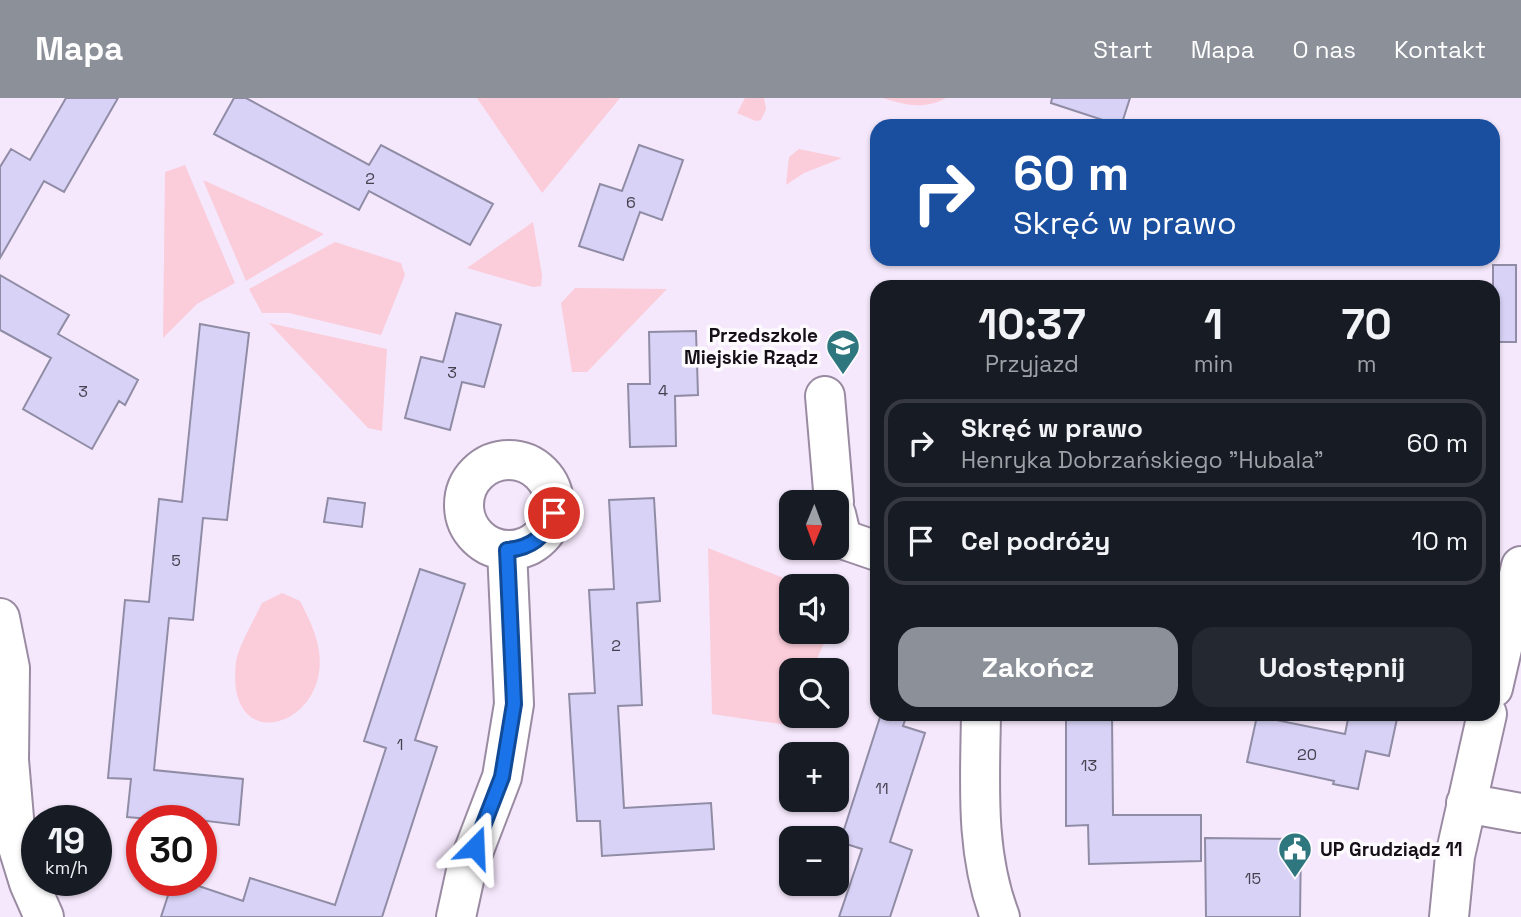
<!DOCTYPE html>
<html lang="pl">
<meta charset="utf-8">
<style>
body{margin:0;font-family:"Space Grotesk",sans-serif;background:#242831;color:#f1f3f6;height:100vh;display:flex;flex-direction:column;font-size:26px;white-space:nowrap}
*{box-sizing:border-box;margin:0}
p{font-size:23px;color:#9ea1a6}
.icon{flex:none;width:38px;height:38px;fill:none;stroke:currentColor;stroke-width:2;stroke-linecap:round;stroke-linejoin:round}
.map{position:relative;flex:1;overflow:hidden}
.panel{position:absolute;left:870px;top:182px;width:630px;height:441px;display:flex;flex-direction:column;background:#171b24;border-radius:21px;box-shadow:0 2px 5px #0004}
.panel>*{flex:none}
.top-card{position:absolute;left:870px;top:21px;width:630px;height:147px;border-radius:21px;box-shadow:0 2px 5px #0004;background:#1a4fa0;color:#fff;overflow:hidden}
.needle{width:46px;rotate:181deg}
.fabs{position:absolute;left:779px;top:392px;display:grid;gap:14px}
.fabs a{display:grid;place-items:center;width:70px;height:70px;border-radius:14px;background:#171b24;box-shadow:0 2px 5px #0004;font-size:35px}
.speed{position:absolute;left:21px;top:707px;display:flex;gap:14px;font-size:35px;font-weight:700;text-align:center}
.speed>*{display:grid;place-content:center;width:91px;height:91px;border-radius:50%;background:#171b24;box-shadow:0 2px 5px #0004;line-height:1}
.speed small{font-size:18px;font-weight:400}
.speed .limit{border:10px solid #d22;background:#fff;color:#111}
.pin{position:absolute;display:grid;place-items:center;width:60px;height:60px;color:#fff;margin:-30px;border:4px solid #fff;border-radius:50%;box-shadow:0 2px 7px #0007}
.me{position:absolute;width:77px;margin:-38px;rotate:21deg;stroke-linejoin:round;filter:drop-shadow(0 0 5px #0008)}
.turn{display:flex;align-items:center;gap:24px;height:147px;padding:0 28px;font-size:32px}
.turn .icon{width:91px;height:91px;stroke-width:2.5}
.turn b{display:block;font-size:49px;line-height:60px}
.eta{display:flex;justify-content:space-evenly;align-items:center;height:119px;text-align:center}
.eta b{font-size:42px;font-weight:800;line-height:49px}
.cta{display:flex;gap:14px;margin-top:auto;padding:14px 28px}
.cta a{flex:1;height:80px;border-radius:21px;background:#8c9099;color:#fff;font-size:28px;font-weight:800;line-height:80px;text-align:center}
.cta a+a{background:#242831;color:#f1f3f6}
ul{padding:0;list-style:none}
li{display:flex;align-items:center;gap:21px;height:88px;margin:0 14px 10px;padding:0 14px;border:4px solid #363941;border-radius:21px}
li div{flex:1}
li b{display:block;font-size:26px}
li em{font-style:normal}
header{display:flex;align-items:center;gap:42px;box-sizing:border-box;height:98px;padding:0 35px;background:#8c9099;color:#fff}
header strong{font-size:33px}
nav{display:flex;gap:38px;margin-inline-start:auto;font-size:24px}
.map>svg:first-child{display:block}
</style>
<header>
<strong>Mapa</strong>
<nav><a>Start</a><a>Mapa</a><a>O nas</a><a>Kontakt</a></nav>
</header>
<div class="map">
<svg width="1521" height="819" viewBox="0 0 1521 819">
<rect width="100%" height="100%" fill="#f5e8fc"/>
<path fill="#fbccd9" d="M 477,0 L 620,0 L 542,95 Z
M 745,0 L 764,0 L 766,11 L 761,22 L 756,23 L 737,15 Z
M 883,0 L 946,0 C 925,12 904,7 883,0 Z
M 799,51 L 842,60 L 804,75 L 786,87 L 789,59 Z
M 185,67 L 235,185 L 197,206 L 163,240 L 165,74 Z
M 203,82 L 324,136 L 246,183 Z
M 533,124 L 542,177 L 541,188 L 533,189 L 467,170 Z
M 335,144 L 401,165 L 405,177 L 381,237 L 289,215 L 262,215 L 249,191 Z
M 575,190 L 667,191 L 587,274 L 572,274 L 561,205 Z
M 269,225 L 387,251 L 382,333 L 368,330 Z
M 708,450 L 804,488 L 791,488 L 791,534 L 829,534 L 812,572 L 791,572 L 791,618 L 787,627 L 712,616 Z
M 282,495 L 300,503 C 307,517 315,532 318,548 C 335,627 224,664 236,564 C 238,549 255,520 262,505 Z"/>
<path fill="#d8d2f6" stroke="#908ca5" stroke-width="2" d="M 66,0 L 118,0 L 64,94 L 44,83 L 0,160 L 0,69 L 11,51 L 30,62 Z
M 234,0 L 246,0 L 369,67 L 381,47 L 493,106 L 470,147 L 369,93 L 359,112 L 214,36 Z
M 1052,0 L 1130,0 L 1121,28 L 1051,5 Z
M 639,47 L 683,62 L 662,122 L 640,114 L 623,162 L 579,148 L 600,86 L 622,93 Z
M 1493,167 L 1516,167 L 1516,244 L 1493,244 Z
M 0,177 L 69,217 L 58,236 L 138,282 L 125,307 L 119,303 L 92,351 L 23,311 L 51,260 L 0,232 Z
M 456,215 L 501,227 L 484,289 L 462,284 L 450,332 L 405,320 L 421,259 L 443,264 Z
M 200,226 L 249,235 L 227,422 L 203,420 L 193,522 L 169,520 L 154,672 L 243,681 L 239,727 L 151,716 L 150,721 L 127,719 L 131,681 L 108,680 L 125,502 L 149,504 L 159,401 L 182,404 Z
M 696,233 L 698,297 L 675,298 L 676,348 L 630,349 L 628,286 L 650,286 L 649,234 Z
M 328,400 L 365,405 L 362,429 L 324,424 Z
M 654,400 L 660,503 L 637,505 L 642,607 L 618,608 L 624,710 L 711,705 L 714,751 L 602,758 L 600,723 L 577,723 L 569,596 L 595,595 L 589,492 L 614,491 L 609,402 Z
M 420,471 L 465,486 L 415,642 L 437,649 L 382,819 L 161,819 L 173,782 L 181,782 L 243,803 L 250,780 L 335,807 L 386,650 L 364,643 Z
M 881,616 L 907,616 L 903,628 L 925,635 L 890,744 L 912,752 L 890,819 L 839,819 L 862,751 L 840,744 Z
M 1066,616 L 1112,616 L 1113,717 L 1201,717 L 1201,763 L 1089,766 L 1088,727 L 1066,728 Z
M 1349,616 L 1398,616 L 1389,658 L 1366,653 L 1358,691 L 1333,686 L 1334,683 L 1247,664 L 1257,618 L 1345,636 Z
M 1205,740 L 1301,741 L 1300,819 L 1206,819 Z"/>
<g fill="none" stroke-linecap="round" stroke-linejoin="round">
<g stroke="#9a8ba2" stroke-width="42">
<path id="minor" d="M 825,298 L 834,404
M464 407a45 45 0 1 1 90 0a45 45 0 1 1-90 0Z
M 836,416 L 842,441 L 877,453
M 0,520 L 10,570 L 9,662 L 16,743 L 29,785 L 44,819
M 1493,590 L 1521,468
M 981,616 C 980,685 975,754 1000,819
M 1466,705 L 1521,715
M 456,819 L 466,773 L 502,679 L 514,606 L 507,452
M 1449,819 L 1455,758 L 1487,616"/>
</g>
<use href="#minor" stroke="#fff" stroke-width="38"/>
</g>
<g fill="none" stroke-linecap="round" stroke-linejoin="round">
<g stroke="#114b97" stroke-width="18">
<path id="route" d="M 475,749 L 502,679 L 514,606 L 507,452 C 532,450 546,438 554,415"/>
</g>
<use href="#route" stroke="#1a73e8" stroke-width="12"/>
</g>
<defs>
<g id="school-pin" transform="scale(1.75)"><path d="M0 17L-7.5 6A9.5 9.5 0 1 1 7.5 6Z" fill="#2e777e" stroke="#fdfafe"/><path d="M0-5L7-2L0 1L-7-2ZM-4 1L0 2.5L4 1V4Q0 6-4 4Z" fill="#fff"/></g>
<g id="civic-pin" transform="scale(1.75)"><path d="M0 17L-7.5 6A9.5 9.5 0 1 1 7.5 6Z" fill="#2e777e" stroke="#fdfafe"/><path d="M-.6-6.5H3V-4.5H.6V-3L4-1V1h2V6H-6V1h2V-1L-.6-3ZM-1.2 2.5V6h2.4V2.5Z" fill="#fff"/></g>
</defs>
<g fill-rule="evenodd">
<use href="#school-pin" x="843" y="248"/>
<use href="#civic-pin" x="1295" y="751"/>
</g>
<g text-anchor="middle" stroke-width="7" stroke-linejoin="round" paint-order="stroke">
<g font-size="16" fill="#46404f">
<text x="370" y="86">2</text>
<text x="631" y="110">6</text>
<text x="452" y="280">3</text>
<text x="663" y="298">4</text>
<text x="83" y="299">3</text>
<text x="176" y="468">5</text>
<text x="616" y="553">2</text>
<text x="400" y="652">1</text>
<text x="1307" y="662">20</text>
<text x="1089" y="673">13</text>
<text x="882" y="696">11</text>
<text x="1253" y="786">15</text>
</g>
<g font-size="19" font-weight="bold" fill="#150f17" stroke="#fdfafe" text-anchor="end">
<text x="818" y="244">Przedszkole<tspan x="818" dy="22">Miejskie Rządz</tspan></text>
<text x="1320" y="758" text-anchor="start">UP Grudziądz 11</text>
</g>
</g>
</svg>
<div class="fabs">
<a><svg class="needle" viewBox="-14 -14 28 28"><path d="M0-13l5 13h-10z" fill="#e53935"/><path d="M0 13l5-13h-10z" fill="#9ea1a6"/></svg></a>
<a><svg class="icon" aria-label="sound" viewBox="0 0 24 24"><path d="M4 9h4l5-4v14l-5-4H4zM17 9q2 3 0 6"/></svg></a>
<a><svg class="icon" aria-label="search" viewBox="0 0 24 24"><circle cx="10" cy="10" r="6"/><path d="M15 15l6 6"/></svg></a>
<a>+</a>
<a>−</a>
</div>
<div class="speed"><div>19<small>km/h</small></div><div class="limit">30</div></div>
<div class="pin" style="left:554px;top:415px;background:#d93025"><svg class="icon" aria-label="arrive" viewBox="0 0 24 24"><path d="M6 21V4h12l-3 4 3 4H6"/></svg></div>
<svg class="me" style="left:475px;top:749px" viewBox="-20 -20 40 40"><path d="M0-17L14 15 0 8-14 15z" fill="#1a73e8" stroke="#fff" stroke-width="4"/></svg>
<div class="top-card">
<div class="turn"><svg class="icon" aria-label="right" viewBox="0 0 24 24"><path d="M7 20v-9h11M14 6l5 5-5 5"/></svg><div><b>60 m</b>Skręć w prawo</div></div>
</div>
<section class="panel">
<div class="eta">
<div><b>10:37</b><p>Przyjazd</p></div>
<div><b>1</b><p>min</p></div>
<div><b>70</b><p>m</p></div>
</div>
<ul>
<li><svg class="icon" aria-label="right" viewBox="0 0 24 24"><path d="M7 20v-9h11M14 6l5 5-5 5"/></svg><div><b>Skręć w prawo</b><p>Henryka Dobrzańskiego &quot;Hubala&quot;</p></div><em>60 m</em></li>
<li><svg class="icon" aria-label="arrive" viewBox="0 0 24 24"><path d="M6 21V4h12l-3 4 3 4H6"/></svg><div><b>Cel podróży</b></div><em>10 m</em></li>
</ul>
<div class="cta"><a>Zakończ</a><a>Udostępnij</a></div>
</section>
</div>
